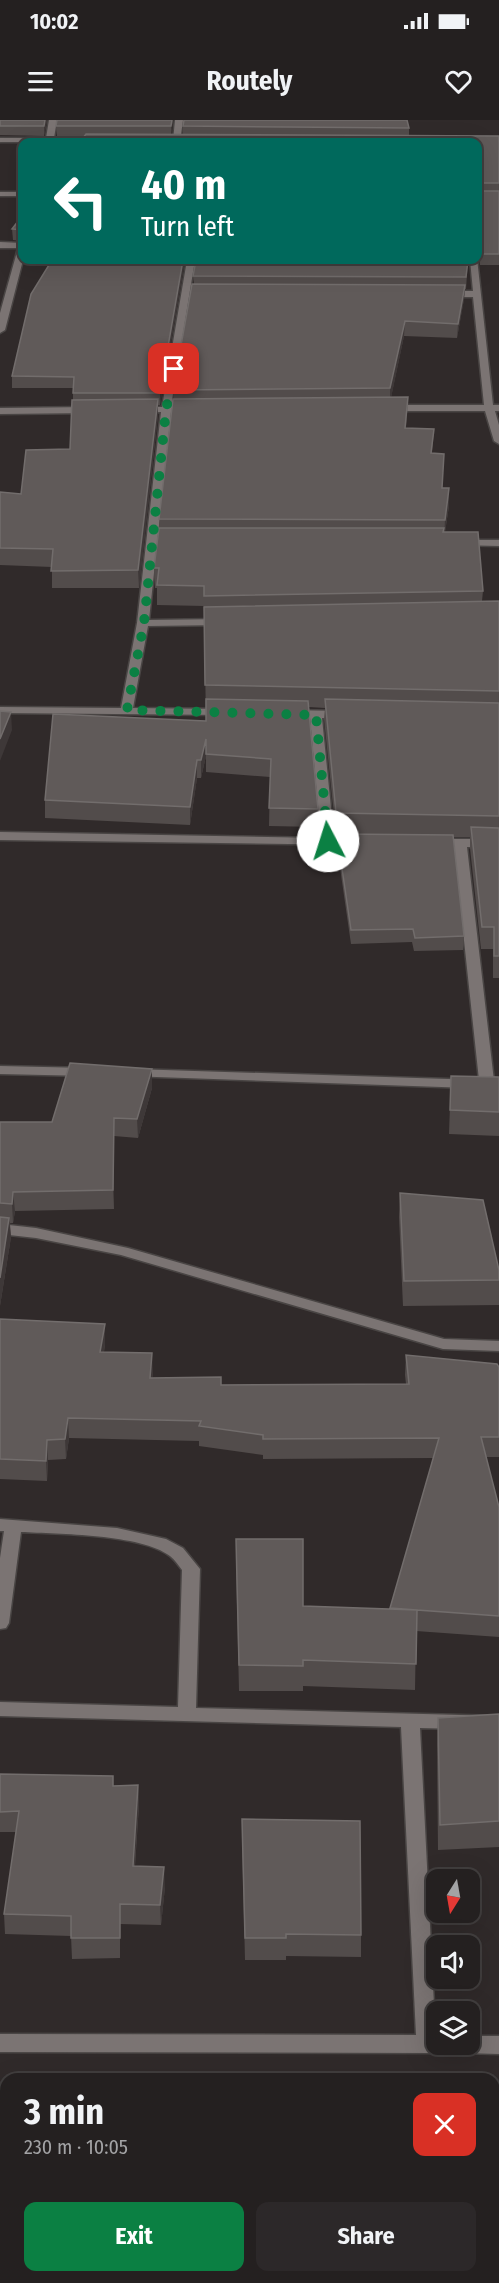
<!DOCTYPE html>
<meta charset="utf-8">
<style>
body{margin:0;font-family:"Fira Sans Condensed",sans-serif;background:#2c2829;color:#f1f3f6;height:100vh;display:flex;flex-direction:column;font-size:22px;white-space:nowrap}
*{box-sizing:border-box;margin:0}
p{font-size:20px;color:#a3a3a5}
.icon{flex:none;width:33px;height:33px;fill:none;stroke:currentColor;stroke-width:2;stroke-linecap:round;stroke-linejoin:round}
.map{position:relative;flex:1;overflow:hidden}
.drawer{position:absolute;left:0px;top:1953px;width:500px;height:210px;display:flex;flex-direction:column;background:#242020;border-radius:18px 18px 0 0;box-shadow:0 6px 24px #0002,0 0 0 2px #413e3e}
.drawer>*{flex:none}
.guide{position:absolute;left:18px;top:18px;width:464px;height:126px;border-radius:12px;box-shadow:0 6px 24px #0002,0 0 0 2px #413e3e;background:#00695c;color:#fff;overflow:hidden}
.needle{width:39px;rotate:191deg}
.buttons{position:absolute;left:426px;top:1749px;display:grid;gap:12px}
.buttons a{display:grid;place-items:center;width:54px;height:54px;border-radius:12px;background:#242020;box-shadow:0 6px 24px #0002,0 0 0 2px #413e3e;font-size:30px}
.pin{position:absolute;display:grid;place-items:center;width:51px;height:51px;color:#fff;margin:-26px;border-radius:12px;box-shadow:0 3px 9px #0006}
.me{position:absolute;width:66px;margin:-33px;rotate:355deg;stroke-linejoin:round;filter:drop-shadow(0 0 4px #0008)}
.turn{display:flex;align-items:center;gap:21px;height:126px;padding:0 24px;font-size:27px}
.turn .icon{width:78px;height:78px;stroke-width:2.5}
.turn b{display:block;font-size:42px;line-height:51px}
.round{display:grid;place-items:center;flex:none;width:63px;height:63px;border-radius:12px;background:#2c2829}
.overview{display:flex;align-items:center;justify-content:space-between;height:102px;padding:0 24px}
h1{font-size:36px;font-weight:700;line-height:45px}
.action{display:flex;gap:12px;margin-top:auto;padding:12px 24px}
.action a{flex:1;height:69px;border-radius:12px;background:#0b8043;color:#fff;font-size:24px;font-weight:700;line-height:69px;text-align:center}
.action a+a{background:#2c2829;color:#f1f3f6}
.status{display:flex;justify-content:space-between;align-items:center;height:42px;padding:0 30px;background:#242020;direction:ltr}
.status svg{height:16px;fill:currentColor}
header{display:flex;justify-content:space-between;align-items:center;height:78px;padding:0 24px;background:#242020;font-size:27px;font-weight:700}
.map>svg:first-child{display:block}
</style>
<div class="status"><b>10:02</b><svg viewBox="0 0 49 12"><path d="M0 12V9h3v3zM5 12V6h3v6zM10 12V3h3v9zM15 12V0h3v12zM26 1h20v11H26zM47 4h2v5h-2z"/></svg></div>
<header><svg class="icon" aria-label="menu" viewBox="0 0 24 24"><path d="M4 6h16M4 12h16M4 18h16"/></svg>Routely<svg class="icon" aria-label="heart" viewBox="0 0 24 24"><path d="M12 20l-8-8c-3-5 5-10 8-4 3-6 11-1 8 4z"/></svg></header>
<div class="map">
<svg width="499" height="2163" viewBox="0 0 499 2163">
<rect width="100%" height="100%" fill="#302a2a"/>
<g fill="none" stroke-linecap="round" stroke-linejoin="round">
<g stroke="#494544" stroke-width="3">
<path id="minor" d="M 49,0 L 57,0 L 54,18 L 102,18 L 106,20 L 102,22 L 0,22 L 0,18 L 46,18 Z
M 175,0 L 183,0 L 180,22 L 173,21 Z
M 0,72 L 22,72 L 22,76 L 0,76 Z
M 0,122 L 22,123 L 23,140 L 5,210 L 0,213 L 0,193 L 18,128 L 0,128 Z
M 477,138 L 493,285 L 499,285 L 499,291 L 495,291 L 499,305 L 499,324 L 494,321 L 485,291 L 388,291 L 383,288 L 388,285 L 484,285 L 473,177 L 445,177 L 441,174 L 445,171 L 473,171 L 470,140 Z
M 187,140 L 195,140 L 171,286 L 190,286 L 195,289 L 190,292 L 171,292 L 149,500 L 223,499 L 229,502 L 223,505 L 148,506 L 133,588 L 226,589 L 232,592 L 226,595 L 0,593 L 0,587 L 121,588 L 137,503 L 161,292 L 139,293 L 134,290 L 139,287 L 162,287 Z
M 0,288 L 91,287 L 96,290 L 91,293 L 0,294 Z
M 460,420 L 499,420 L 499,426 L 456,425 L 455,423 Z
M 289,590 L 343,591 L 349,595 L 343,599 L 322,598 L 334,718 L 358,718 L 364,722 L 362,725 L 0,720 L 0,712 L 321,718 L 310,598 L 285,596 L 283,594 Z
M 433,719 L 499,719 L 499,727 L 467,727 L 494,961 L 499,961 L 499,969 L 128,956 L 126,953 L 133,949 L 479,960 L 454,727 L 429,726 L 427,723 Z
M 0,946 L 88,948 L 95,952 L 88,956 L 0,954 Z
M 0,1104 L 36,1108 L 128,1128 L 444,1219 L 499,1221 L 499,1231 L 443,1229 L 121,1135 L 36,1118 L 0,1114 Z
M 0,1399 L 117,1408 L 166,1419 L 183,1428 L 200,1449 L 196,1588 L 499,1596 L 499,1610 L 420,1608 L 436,1924 L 446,1924 L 443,1930 L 436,1933 L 0,1932 L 0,1914 L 416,1915 L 401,1607 L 0,1596 L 0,1582 L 178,1587 L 182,1450 C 179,1446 175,1440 170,1436 C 141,1414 58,1414 21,1412 L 9,1503 L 6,1508 L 0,1509 L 0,1438 L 4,1411 L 0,1411 Z
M 470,1916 L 499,1916 L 499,1934 L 462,1933 L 455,1930 L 452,1924 L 470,1924 Z"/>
</g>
<use href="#minor" fill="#7b7473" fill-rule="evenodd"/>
</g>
<path fill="#524c4b" d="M 0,0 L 47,0 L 44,16 L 0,15 Z
M 57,0 L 173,0 L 171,15 L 183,15 L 183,6 L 409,8 L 409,16 L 499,16 L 499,145 L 480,145 L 479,138 L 477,136 L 477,22 L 57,16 L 56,6 Z
M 22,96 L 22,121 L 13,120 L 12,109 Z
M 185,140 L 160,285 L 158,285 L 158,295 L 139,468 L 52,468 L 52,447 L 0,445 L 0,372 L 21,374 L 70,329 L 73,280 L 73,268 L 12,268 L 12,256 Z
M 468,140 L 466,169 L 465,169 L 464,179 L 457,218 L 404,216 L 391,277 L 407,294 L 406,308 L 434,309 L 432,333 L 442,368 L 449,368 L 449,386 L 445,412 L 483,471 L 482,481 L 499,481 L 499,858 L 493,858 L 493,829 L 481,829 L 470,728 L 470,717 L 453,717 L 464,816 L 463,830 L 414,831 L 412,822 L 351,824 L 337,727 L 337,715 L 336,715 L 324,599 L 325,588 L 309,587 L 318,689 L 318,707 L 269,706 L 270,657 L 206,652 L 206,636 L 201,658 L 197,658 L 190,705 L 45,698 L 45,680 L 206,601 L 204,486 L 157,485 L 157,468 L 155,468 L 154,448 L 174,279 L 173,270 L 194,164 L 193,156 Z
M 152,949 L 152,968 L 138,1018 L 114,1016 L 114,1089 L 15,1091 L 13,1103 L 10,1103 L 11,1117 L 0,1186 L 0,1002 L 52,1002 Z
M 451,956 L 499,957 L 499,1016 L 449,1014 Z
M 400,1073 L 499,1150 L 499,1185 L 403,1186 L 399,1097 Z
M 0,1199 L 105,1224 L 104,1232 L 153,1253 L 152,1258 L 221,1265 L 406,1264 L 405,1255 L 406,1235 L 499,1247 L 499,1337 L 486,1337 L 499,1387 L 499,1517 L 416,1511 L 415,1570 L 303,1566 L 303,1571 L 239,1571 L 236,1444 L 303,1486 L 390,1489 L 433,1338 L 263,1339 L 263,1335 L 199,1326 L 199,1321 L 69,1318 L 66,1339 L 48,1340 L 47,1361 L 0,1359 Z
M 499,1594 L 499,1727 L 438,1730 L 437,1624 L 438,1598 Z
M 0,1654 L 113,1666 L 138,1665 L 139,1685 L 135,1746 L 165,1767 L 161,1805 L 120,1804 L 120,1838 L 72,1839 L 71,1816 L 5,1814 L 4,1794 L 16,1712 L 0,1712 Z
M 242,1721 L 361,1815 L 361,1837 L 286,1836 L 286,1840 L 245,1840 Z
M 344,2157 L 494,2157 L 499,2163 L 344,2163 Z"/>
<path fill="#3e3838" d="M 45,0 L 47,0 L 44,16 L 44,6 Z
M 172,0 L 173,0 L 171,16 L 171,6 Z
M 183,140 L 185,140 L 160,285 L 160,273 Z
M 465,165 L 464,179 L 457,218 L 458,204 Z
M 405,201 L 404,216 L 390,283 L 390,268 Z
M 408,277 L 407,294 L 404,324 L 405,308 Z
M 158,279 L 158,295 L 139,468 L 138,450 Z
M 449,368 L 449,386 L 444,418 L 445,400 Z
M 11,592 L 12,610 L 0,641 L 0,619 Z
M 206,619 L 206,636 L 201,658 L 201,640 Z
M 197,640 L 197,658 L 190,705 L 190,687 Z
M 152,949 L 152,968 L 138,1018 L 137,999 Z
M 114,998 L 114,1089 L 113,1070 Z
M 13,1072 L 15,1091 L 13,1103 L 12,1084 Z
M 9,1098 L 11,1117 L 0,1186 L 0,1158 Z
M 105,1204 L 105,1224 L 101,1251 L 100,1232 Z
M 152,1233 L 153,1253 L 151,1278 L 150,1258 Z
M 68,1298 L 69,1318 L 66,1339 L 65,1319 Z
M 47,1320 L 48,1340 L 47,1361 L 46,1341 Z
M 138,1665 L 139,1685 L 133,1766 L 133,1746 Z
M 164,1747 L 165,1767 L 161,1805 L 160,1785 Z"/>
<path fill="#605a59" stroke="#726d6c" stroke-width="1.5" d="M 0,0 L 45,0 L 44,6 L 0,6 Z
M 57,0 L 172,0 L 171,6 L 56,6 Z
M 184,0 L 407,0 L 409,8 L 183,6 Z
M 86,14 L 499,16 L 499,63 L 477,63 L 477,65 L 477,22 L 80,22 Z
M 477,71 L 499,71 L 499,134 L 481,134 L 480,127 L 477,125 Z
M 22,96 L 22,110 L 12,109 Z
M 52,140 L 183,140 L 160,273 L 73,273 L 74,257 L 12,256 L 31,174 Z
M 196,140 L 468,140 L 466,157 L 193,156 Z
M 192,164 L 465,165 L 458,204 L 405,201 L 390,268 L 173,270 Z
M 408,277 L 405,308 L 434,309 L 431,333 L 444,334 L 442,368 L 449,368 L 445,400 L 159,399 L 173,279 Z
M 158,279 L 138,450 L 51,451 L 53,429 L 0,428 L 0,372 L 21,374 L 26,330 L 70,329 L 72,280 Z
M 159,408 L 444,408 L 443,412 L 478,412 L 483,471 L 204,476 L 204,466 L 157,465 L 159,448 L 154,448 Z
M 499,481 L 499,571 L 205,565 L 204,487 Z
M 206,579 L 308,581 L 318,689 L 269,688 L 271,639 L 206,634 L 206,619 L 201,640 L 197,640 L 190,687 L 45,680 L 53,594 L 206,601 Z
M 325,579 L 499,583 L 499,696 L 336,693 Z
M 0,591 L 11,592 L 0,619 Z
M 471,707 L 499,708 L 499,836 L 494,836 L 494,807 L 482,807 Z
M 337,714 L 453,715 L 464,816 L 415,818 L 413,809 L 351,810 Z
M 70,943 L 152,949 L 137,999 L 114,998 L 113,1070 L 13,1072 L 12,1084 L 0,1083 L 0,1002 L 52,1002 Z
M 451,956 L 499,957 L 499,992 L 450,990 Z
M 400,1073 L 483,1080 L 499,1150 L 499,1160 L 404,1161 Z
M 0,1097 L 9,1098 L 0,1158 Z
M 0,1199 L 105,1204 L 100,1232 L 152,1233 L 150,1258 L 221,1257 L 221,1265 L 409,1264 L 406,1235 L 497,1244 L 499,1247 L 499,1317 L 481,1317 L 499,1387 L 499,1496 L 390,1488 L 439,1318 L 263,1319 L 263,1315 L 199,1306 L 201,1301 L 68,1298 L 65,1319 L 47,1320 L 46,1341 L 0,1339 Z
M 236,1419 L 303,1419 L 303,1486 L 417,1490 L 416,1544 L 303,1540 L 303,1546 L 239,1545 Z
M 499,1594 L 499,1701 L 440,1705 L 438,1598 Z
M 0,1654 L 113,1656 L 113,1666 L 138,1665 L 133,1746 L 164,1747 L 160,1785 L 120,1784 L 120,1818 L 71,1818 L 71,1796 L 4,1794 L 19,1691 L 0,1692 Z
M 242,1699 L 360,1701 L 361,1815 L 286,1814 L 286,1818 L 245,1818 Z
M 494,1968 L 499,1968 L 499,2163 L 347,2163 L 347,2157 L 494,2157 Z
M 81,2157 L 243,2157 L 244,2163 L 81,2163 Z"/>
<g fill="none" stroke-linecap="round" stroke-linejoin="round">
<path stroke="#0b8043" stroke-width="10" stroke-dasharray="0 18" d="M 174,249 L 166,290 L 144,503 L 127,590 L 316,595 L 328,721"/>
</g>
</svg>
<div class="buttons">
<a><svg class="needle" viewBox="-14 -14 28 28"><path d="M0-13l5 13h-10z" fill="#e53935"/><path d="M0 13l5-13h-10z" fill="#a3a3a5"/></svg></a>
<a><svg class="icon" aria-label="sound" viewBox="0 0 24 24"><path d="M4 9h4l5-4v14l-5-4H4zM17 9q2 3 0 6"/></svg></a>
<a><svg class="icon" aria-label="layers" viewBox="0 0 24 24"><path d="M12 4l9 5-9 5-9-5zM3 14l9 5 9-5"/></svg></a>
</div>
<div class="pin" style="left:174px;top:249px;background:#d93025"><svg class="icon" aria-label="arrive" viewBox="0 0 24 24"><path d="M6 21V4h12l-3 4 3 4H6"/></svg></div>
<svg class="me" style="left:328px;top:721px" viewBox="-20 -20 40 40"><circle r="19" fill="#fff"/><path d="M0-13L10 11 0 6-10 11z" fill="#0b8043"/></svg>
<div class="guide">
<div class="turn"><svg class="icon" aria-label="left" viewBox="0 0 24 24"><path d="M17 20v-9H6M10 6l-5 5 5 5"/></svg><div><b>40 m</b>Turn left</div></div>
</div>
<section class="drawer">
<div class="overview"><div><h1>3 min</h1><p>230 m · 10:05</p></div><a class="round" style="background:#d93025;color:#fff"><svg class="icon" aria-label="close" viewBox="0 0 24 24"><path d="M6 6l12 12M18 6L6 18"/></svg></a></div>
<div class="action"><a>Exit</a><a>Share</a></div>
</section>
</div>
